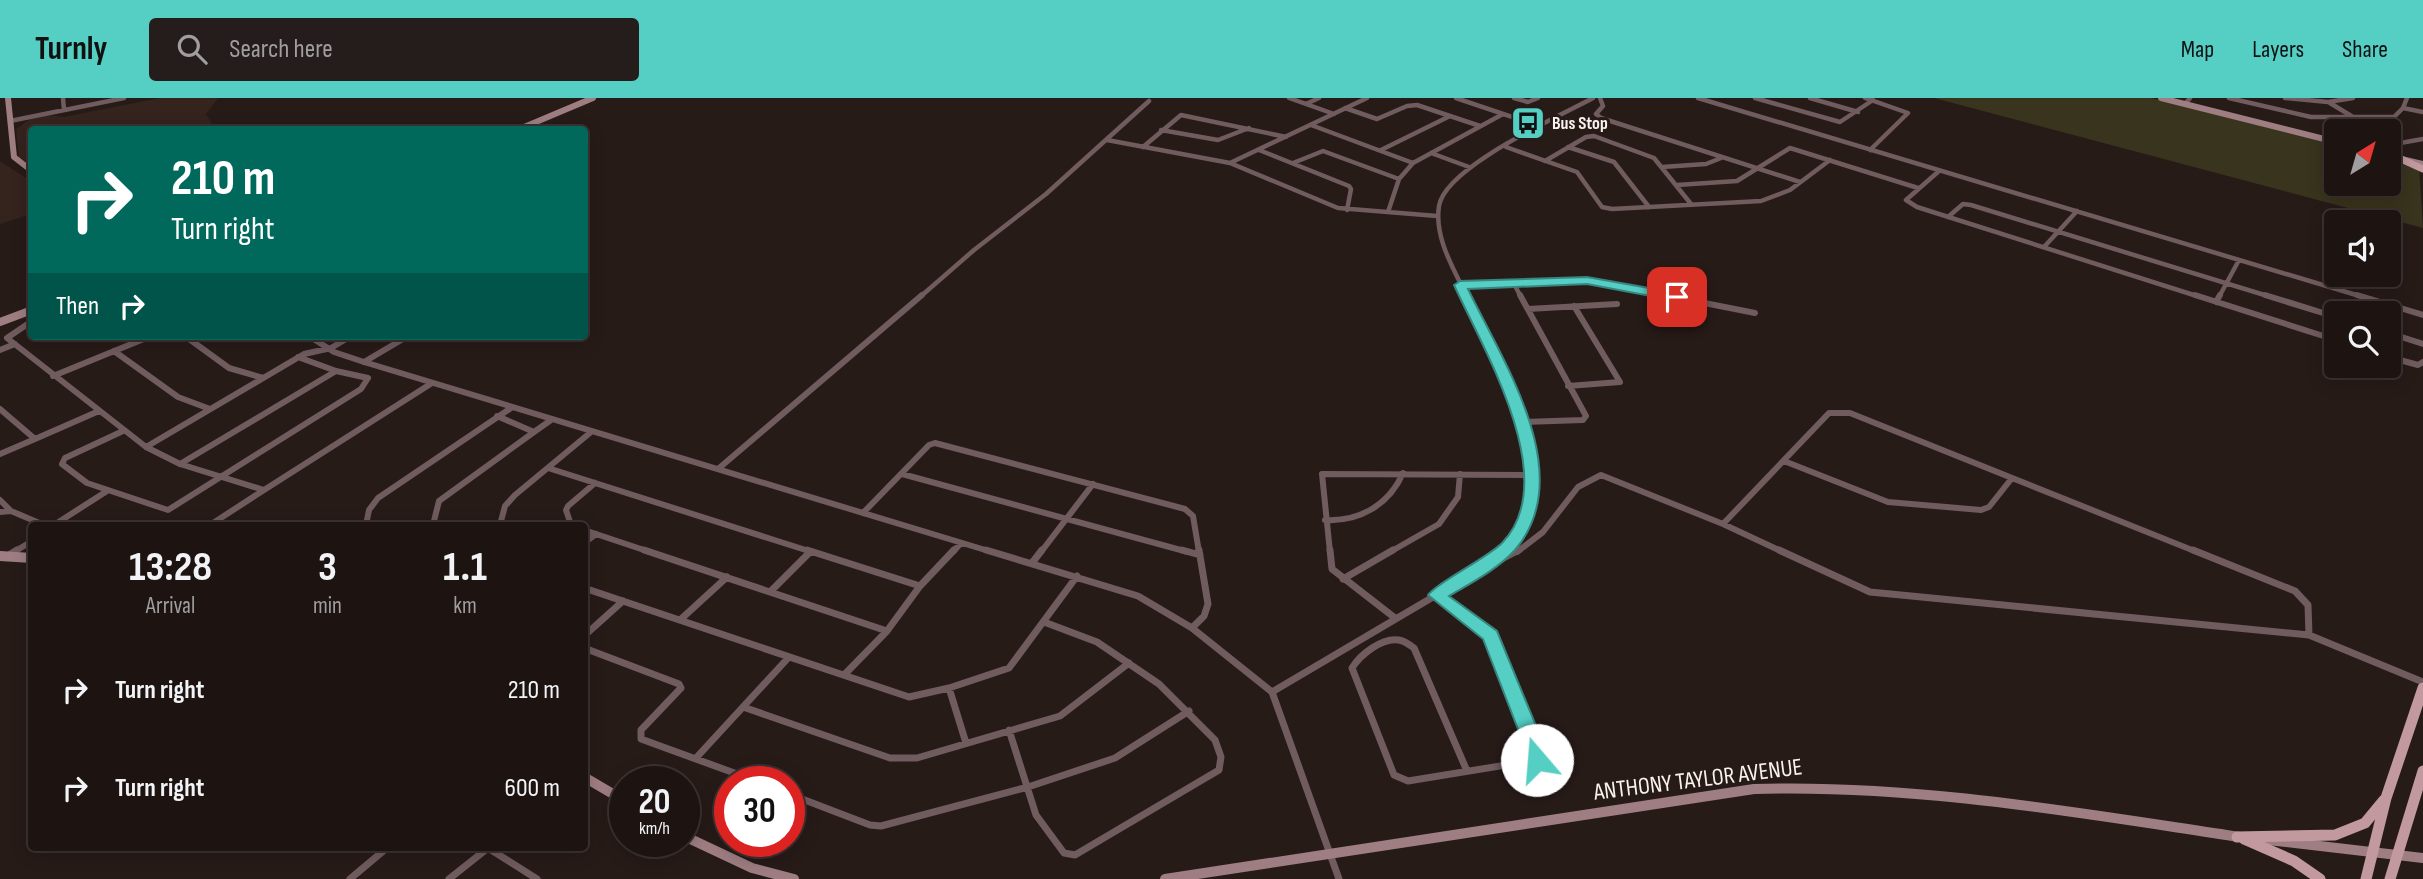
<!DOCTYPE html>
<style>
body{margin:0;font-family:"Sofia Sans Condensed",sans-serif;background:#251d1b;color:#f1f3f6;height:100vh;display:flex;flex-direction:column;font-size:26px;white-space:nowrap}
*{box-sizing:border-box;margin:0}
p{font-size:23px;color:#a09e9f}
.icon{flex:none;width:38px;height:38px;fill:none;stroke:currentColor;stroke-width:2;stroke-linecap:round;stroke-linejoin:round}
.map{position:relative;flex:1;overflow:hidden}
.drawer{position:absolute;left:28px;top:424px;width:560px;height:329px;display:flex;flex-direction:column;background:#1d1412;border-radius:7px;box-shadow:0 4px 18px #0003,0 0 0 2px #3b3332}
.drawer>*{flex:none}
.hud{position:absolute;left:28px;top:28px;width:560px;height:214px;border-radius:7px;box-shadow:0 4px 18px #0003,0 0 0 2px #3b3332;background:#00695c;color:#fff;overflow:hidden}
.needle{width:46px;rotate:37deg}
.controls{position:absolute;left:2324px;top:21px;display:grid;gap:14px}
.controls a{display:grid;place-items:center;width:77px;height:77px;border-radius:7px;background:#1d1412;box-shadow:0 4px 18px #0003,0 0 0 2px #3b3332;font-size:35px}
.speed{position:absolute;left:609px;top:668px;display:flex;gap:14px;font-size:35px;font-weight:700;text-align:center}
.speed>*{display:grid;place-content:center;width:91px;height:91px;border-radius:50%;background:#1d1412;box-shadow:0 4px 18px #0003,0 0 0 2px #3b3332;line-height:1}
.speed small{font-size:18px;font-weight:400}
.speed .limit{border:10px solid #d22;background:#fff;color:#111}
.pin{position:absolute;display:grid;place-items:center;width:60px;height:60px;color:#fff;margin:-30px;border-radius:14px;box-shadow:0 4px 10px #0006}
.me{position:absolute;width:77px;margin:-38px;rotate:342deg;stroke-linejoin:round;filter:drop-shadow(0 0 5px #0008)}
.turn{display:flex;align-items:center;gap:24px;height:147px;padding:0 28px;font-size:32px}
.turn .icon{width:91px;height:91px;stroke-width:2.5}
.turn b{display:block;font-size:49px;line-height:60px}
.then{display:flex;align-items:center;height:66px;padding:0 28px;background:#0003;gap:14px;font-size:26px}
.eta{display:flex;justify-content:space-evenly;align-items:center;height:119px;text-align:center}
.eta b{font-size:42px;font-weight:700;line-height:49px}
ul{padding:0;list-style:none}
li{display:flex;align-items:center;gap:21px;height:98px;padding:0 28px}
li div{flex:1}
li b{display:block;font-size:26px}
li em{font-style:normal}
header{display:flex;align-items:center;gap:42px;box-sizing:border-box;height:98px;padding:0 35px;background:#55cec4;color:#111}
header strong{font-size:33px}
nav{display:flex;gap:38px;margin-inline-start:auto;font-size:24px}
.search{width:490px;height:63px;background:#251d1b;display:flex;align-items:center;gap:18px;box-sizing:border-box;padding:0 24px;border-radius:7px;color:#a09e9f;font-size:26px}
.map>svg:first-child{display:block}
</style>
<header>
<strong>Turnly</strong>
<div class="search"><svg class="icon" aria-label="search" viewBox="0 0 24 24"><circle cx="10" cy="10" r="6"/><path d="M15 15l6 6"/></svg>Search here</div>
<nav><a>Map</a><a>Layers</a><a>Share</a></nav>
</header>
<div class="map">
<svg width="2423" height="781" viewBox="0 0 2423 781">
<rect width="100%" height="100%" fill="#271b18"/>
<path fill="#35231e" d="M 160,0 L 218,0 L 206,16 L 215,31 L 32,32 L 31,66 L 19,59 L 16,31 L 32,20 L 46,17 L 64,19 Z
M 0,63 L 32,84 L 31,116 L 0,126 Z"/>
<path fill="#39341d" d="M 1934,0 L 2151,0 L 2336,47 L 2336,86 L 2389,86 L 2389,60 L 2419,70 L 2423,130 Z"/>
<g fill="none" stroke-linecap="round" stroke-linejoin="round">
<path stroke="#705b5f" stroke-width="4.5" d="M 63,0 L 64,12
M 1289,0 L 1334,16
M 1456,0 L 1542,29
M 1514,0 L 1528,4 L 1538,0
M 1600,0 L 1603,8 L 1596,16 L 1601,20 L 1800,84
M 1698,0 L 2363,199
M 1755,0 L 1840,24 L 1873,2
M 1810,0 L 1858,14
M 1865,0 L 1908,15 L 1870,52
M 2229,0 L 2311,19 L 2394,19 L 2403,10 L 2407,0
M 2285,0 L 2328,4 L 2353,0
M 2330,5 L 2353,19
M 1306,6 L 1319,0
M 2185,6 L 2190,0
M 1345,10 L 1377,21 L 1407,8 L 1417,7 L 1480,28
M 2403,10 L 2423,14
M 10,23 L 124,0
M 1311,27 L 1413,65
M 1161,32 L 1218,42 L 1249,30
M 1107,42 L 1230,65 L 1338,110 L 1437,118
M 2389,47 L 2423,41
M 1143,49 L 1181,17 L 1286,39
M 1506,49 L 1577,74 L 1602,109 L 1612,111 L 1761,103 L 1790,92 L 1830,62
M 1568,49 L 1614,64 L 1649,109
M 1259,52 L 1349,88 L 1351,91 L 1347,112
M 1381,52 L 1450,18
M 1431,55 L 1469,69
M 1545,63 L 1586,39 L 1594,38 L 1654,60 L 1691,106
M 1230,65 L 1367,0
M 1293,65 L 1323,53 L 1399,81
M 1662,69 L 1706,66 L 1721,60
M 1939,73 L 1906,102 L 1917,109 L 2200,199
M 1677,87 L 1737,83 L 1790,50 L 1918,90
M 1388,114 L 1399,81 L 1413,65 L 1503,16
M 1948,119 L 1963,106 L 1971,107 L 2271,199
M 584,120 L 587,123 L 584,135
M 2044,149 L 2077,113
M 1513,184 L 1521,199
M 1460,187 L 1587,182 L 1673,199
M 920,199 L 974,152 L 1046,96 L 1149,3
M 1467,199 C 1454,171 1434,140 1439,108 C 1445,69 1558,19 1593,0
M 2219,199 L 2239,162"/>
<path stroke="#705b5f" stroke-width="6" d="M 1466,197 L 1524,324 L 1533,377 L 1527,420 L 1508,449 L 1501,454
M 1520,197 L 1586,318 L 1583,322 L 1524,324
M 1664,197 L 1755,215
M 2195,197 L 2336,242
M 2265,197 L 2336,219
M 2357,197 L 2423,217
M 2216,204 L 2220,197
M 1528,211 L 1617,206
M 32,223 L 7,240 L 146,349 L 180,366 L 264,392 L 432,285
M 2389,235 L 2423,246
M 185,238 L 229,270 L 263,280
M 309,238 L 334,254 L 364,264 L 992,454
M 0,252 L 15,246
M 114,253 L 178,299 L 210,311
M 298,259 L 336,273
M 2389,259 L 2418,267 L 2423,264
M 364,264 L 408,238
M 53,278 L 151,238
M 1568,288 L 1620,284 L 1574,208
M 0,311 L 35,341 L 99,313
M 123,333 L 65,360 L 62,366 L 87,385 L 168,412 L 361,291 L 368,280 L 336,273 L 180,366
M 534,334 L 551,322
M 146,349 L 304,256 L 331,250 L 351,238
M 0,356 L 35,341
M 1784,363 L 1888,404 L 1981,412 L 1989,409 L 2012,380
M 548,370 L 812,454
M 718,371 L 922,197
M 902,376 L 1188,454
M 0,402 L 11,413 L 44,427
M 0,414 L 11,413
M 863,415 L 929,347 L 935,345 L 1185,411 L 1193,418 L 1199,454
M 1325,422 C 1359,424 1389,407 1403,375
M 1723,426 L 1829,315 L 1850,315 L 2197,454
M 54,427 L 107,393
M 210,427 L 264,392
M 366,427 L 369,412 L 378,400 L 511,310
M 433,427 L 439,403 L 534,334 L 497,318
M 500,427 L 505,408 L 515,397 L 591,334
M 571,427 L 566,412 L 568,408 L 595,385
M 584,432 L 650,454
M 584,445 L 596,436
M 14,454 L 32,443
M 953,454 L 961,445
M 1041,454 L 1093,386
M 1330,454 L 1322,376 L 1533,377
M 1390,454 L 1439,426 L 1458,399 L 1460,376
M 1517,454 L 1543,434 L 1578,389 L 1601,377 L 1723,426 L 1783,454"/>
<path stroke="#705b5f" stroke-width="7" d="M 644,452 L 887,533
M 807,452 L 920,488 L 954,452
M 986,452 L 1138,498 L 1192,530 L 1272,594 L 1339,781
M 1182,452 L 1200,457
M 1330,452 L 1332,471 L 1395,520
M 1779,452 L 1870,494 L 2309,537 L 2423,584
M 2193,452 L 2295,493 L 2308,507 L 2309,537
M 9,457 L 17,452
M 1032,465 L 1042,452
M 1481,469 L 1504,452
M 1469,478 L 1519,452
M 1343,481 L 1393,452
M 584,490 L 909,599 L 949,590 L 1009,570 L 1077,478
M 771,493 L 810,454
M 1437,497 L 1490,537 L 1538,657 L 1537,662 L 1408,683 L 1394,677 L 1352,570 C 1360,557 1382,539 1399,542 C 1404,543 1410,547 1414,550 L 1467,673
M 680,522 L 727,479
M 1192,530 L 1204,518 L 1208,506 L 1199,452
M 584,538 L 623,503
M 584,550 L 679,586 L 681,590 L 641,632 L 641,641 L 759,684
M 844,577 L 887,533 L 920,488
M 949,590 L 966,645
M 1272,594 L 1472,476
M 743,609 L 890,660 L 917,660 L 1060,618 L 1129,565
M 1009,632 L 1036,717 L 1064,755 L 1075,757 L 1219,672 L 1221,659 L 1215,642 L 1159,586 L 1097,544 L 1044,524
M 696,660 L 789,559
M 789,696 L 870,727 L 881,728 L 1028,689 L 1115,660 L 1189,613
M 350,781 L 388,749
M 449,781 L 488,750 L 537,781"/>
<path stroke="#9f7e83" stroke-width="6" d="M 8,0 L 14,59 L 32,73
M 2161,0 L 2336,44
M 517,32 L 593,0
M 2389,58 L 2423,66"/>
<path stroke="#9f7e83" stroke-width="8" d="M 0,224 L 32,212"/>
<path stroke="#9f7e83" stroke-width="10" d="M 0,458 L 32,460
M 584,679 L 625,703
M 684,738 L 752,770 L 794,781
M 2268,742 L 2423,760
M 1165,781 L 1754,691 C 1918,686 2078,715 2240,739"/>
<path stroke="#c399a0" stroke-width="7" d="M 2401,61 L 2423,71"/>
<path stroke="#c399a0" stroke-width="11" d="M 2237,739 L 2335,737 L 2365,725 L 2384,702
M 2244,741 L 2294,763 L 2320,781
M 2366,781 L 2386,700 L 2423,590
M 2390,781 L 2423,673"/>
</g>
<path fill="#55cec4" stroke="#37867f" stroke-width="2" d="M 1587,179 L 1677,195 L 1683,199 L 1677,203 L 1587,186 L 1468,191 C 1503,264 1579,377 1515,452 C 1498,471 1471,485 1449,498 L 1497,533 L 1548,657 L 1544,667 L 1537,670 L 1530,667 L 1528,657 L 1483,541 L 1428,497 C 1437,484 1486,461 1502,445 C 1563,382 1483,251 1454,187 L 1460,183 Z"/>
<defs>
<g id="bus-square" transform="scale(1.75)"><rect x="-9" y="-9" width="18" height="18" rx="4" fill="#55cec4" stroke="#271b18"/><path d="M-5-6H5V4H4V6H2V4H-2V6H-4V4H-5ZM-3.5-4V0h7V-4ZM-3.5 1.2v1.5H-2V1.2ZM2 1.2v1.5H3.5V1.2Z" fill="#111"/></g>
</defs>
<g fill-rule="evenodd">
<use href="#bus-square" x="1528" y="25"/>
</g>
<g text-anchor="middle" stroke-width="6" stroke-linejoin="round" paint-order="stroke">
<g font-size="18" font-weight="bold" fill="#faf2ef" stroke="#271b18" text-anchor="start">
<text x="1552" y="31">Bus Stop</text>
</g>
<g font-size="24" fill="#faf2ef" stroke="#271b18">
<text transform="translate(1698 681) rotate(-7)" y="8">ANTHONY TAYLOR AVENUE</text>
</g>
</g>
</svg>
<div class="controls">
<a><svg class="needle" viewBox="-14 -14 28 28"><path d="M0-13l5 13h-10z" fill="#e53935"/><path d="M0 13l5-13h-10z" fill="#a09e9f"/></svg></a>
<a><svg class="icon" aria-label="sound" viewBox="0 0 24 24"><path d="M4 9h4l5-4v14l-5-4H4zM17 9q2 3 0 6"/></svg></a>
<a><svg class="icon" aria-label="search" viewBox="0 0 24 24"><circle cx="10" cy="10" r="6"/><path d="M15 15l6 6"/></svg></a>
</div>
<div class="speed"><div>20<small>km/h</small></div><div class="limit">30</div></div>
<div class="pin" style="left:1677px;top:199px;background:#d93025"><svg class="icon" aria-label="arrive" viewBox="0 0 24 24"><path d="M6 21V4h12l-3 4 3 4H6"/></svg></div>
<svg class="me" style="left:1537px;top:662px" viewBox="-20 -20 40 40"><circle r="19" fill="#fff"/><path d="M0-13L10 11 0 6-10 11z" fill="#55cec4"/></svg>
<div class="hud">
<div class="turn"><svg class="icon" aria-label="right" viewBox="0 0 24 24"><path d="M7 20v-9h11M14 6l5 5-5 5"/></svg><div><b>210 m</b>Turn right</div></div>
<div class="then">Then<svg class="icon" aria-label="right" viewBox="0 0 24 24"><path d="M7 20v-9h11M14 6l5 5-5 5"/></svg></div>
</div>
<section class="drawer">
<div class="eta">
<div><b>13:28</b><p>Arrival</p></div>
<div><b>3</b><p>min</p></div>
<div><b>1.1</b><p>km</p></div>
</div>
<ul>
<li><svg class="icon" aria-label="right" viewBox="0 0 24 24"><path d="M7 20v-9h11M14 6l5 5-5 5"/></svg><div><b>Turn right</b></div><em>210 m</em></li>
<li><svg class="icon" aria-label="right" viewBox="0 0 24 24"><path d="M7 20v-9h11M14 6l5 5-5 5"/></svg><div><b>Turn right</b></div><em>600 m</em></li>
</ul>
</section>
</div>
